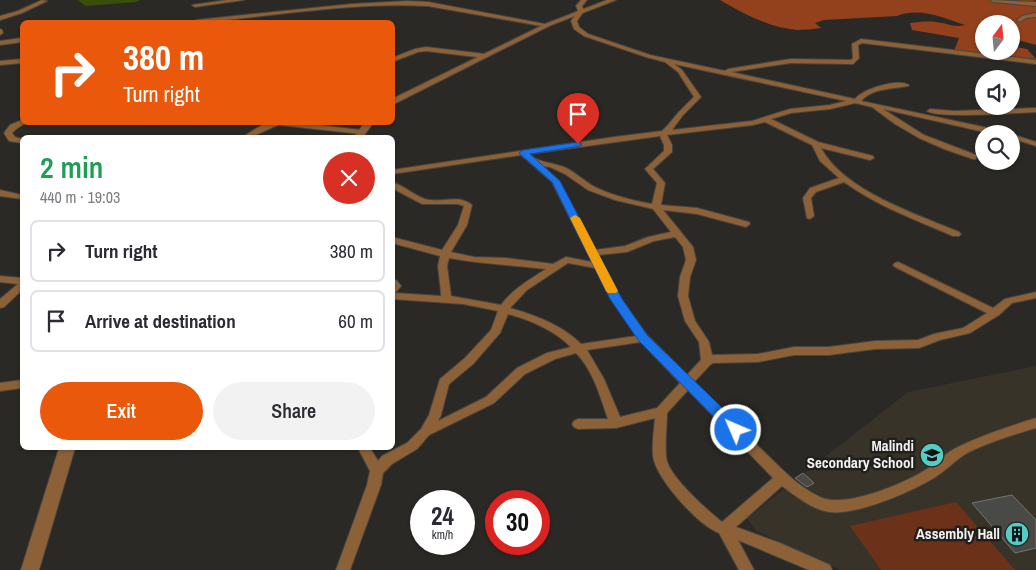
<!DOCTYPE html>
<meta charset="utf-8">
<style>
body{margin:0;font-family:"Archivo Narrow",sans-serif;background:#f2f2f3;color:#2b2b33;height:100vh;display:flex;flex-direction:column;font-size:19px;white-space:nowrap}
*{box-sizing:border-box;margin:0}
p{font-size:16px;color:#7c7c81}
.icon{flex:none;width:28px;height:28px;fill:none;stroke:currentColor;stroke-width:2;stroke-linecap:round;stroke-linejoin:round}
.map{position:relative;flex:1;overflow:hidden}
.details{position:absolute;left:20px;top:135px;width:375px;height:315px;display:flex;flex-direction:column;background:#fff;border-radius:8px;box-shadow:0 1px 4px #0004}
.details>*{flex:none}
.banner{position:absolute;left:20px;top:20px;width:375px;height:105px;border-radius:8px;box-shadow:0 1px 4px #0004;background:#ea580c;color:#fff;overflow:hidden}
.needle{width:32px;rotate:16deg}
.controls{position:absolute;left:975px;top:15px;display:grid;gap:10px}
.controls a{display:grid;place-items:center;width:45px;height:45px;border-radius:50%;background:#fff;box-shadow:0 1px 4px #0004;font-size:25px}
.speed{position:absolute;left:410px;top:490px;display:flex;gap:10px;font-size:25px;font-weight:700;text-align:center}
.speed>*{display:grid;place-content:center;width:65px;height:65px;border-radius:50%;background:#fff;box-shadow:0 1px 4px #0004;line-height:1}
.speed small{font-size:12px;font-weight:400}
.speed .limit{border:8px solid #d22;background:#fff;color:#111}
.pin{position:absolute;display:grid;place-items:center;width:42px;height:42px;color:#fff;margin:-51px -21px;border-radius:50% 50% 50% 0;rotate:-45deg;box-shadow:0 0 5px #0007}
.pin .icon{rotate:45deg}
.me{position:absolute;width:55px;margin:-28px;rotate:315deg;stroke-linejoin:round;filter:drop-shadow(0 0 4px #0008)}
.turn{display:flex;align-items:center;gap:18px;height:105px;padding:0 20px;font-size:22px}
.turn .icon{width:65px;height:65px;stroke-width:2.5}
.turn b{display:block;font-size:35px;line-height:42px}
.round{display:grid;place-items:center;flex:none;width:52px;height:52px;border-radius:26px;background:#f2f2f3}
.headline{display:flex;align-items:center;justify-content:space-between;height:85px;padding:0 20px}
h1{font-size:30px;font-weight:600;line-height:38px;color:#1e9e55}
.primary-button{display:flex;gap:10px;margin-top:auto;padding:10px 20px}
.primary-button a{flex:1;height:58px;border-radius:30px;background:#ea580c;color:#fff;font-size:20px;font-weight:600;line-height:58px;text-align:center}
.primary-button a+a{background:#f2f2f3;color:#2b2b33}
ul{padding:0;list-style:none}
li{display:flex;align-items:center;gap:15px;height:62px;margin:0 10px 8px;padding:0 10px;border:2px solid #e1e1e2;border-radius:8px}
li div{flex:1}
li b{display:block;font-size:19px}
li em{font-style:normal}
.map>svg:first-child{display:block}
</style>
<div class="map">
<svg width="1036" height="570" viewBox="0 0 1036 570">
<rect width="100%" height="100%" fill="#2b2925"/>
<path fill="#383329" d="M 1036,366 L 1036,570 L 840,570 L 756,531 L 747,518 L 908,392 Z"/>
<path fill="#6b3219" d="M 956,502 L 1015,570 L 881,570 L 850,526 Z"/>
<path fill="#92411c" d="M 720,0 L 1033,0 L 1036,1 L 1036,45 L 1011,38 L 1011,24 L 984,24 L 984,51 L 1011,51 L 1011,46 L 1027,49 L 1036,59 L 954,51 L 959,38 L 912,30 L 910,23 C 919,22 927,21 936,22 C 947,23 954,28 965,25 C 943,18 920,7 897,16 L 824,20 L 815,23 L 821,28 C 813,29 805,30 797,30 C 770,28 742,13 720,0 Z"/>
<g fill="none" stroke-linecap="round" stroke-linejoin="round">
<path fill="#374f08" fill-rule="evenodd" d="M 77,0 L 140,0 L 136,2 L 86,6 Z"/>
</g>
<path fill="#494945" stroke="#767570" d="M 803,473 L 814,483 L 807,487 L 795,478 Z
M 1012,495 L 1036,520 L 1036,548 L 1015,553 L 972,503 Z"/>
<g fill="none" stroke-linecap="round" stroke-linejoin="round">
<g stroke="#474541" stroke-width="2">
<path id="minor" d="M 42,0 L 47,1 L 22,13 L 0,20 L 0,16 L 18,11 Z
M 227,0 L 244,0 L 195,7 L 192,5 Z
M 581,0 L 587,0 L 582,6 L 584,11 L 577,21 L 579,27 L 588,34 L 650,55 L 725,71 L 728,69 L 791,59 L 851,60 L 853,58 L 852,44 L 861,39 L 1036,60 L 1036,64 L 862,43 L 858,45 L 859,58 L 853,64 L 791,63 L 731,72 L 855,99 C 863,89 897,78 909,85 L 908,86 C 892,89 873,88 861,101 L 1007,132 L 1008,134 L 993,134 L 883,109 L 924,135 L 976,155 L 976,159 L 973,159 L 944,149 L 919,138 L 895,124 L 872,107 L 855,103 L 830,109 L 791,113 L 771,119 L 818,142 L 873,156 L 874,158 L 870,160 L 821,148 C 844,191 916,214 959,232 L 961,234 L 959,236 L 953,236 C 916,220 877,206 844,182 L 816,192 L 811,198 L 814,216 L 810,219 L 807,218 L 803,198 L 810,188 L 839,178 L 820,161 L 812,145 L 765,122 L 753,125 L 667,135 L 672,145 L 672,152 L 653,169 L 665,183 L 661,205 L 697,208 L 749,222 L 750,224 L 746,227 L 697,214 L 663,210 L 693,247 L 696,260 L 690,277 L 688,296 L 695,321 L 709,342 L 712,355 L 758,354 L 794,347 L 829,347 L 875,341 L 918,340 L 934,334 L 963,328 L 987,313 L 895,267 L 893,265 L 895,263 L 898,262 L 993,308 L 1005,299 L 1036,292 L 1036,298 L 1012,303 L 999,315 L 970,333 L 940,340 L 919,348 L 875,349 L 829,355 L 794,355 L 758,362 L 713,363 L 710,365 L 694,382 C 716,404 737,425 759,447 C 777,464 797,487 820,497 C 845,509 905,483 927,469 C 937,462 947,452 958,447 C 982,435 1010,426 1036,418 L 1036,428 C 1016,434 982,444 964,455 C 955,461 946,470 937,476 C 914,491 856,516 829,512 C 811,509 796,496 782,486 L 736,527 L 780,543 L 830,565 L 832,570 L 809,570 L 738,540 L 754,570 L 739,570 L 719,533 C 698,525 661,483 654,461 C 651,451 654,430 655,418 L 616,428 L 578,429 L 574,427 L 572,424 L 574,421 L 578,419 L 608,419 C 600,396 593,370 576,353 L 555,359 L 525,374 L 494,403 L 429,435 L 417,449 L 392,464 L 383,473 L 381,485 L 350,570 L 336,570 L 367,485 L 370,471 L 358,448 L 370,448 L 378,461 L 382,456 L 407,443 L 421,429 L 429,415 L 440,379 L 465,358 L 491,330 L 498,311 L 463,304 L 392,299 L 392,279 L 396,280 L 401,286 L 395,293 L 441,296 L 441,293 L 438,266 L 440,256 L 392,243 L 392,237 L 442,250 L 458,225 L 464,206 L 458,204 L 422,204 L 392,188 L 392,182 C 404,186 414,195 425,199 C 441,204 458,193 472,205 L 467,225 L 451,252 L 474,257 L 506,258 L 553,264 L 566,257 L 592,262 L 552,182 L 521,155 L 392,174 L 392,170 L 614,137 L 662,131 L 668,125 L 678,113 L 694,97 L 678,72 L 665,62 L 646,57 L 584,36 L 574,29 L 571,21 L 578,11 L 576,6 ZM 674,64 L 846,101 L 830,105 L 790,109 L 752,121 L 672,130 L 683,115 L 701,97 L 682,70 ZM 660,136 L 664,145 L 664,151 L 645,169 L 657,183 L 652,204 C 634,201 610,195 593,186 C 583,180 575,172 564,167 C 551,162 539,163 529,154 ZM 543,166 L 550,167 L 565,174 L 588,190 L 615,200 L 653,209 L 671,232 L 648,237 L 625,246 L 595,250 L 559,181 ZM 675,237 L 683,247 L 686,260 L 680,277 L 678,296 L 685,321 L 699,342 L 701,360 L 687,375 L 647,335 L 621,299 L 598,255 L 627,252 L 654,241 ZM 449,258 C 481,264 513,265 546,269 C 529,280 513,289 501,305 L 451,296 L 447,266 ZM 568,263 L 595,268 L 611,299 L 636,336 L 581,344 C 562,325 535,315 510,308 L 527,290 ZM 508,314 C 530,320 554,330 571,347 L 547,353 L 517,368 L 486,397 L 438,421 L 441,415 L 449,384 L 473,364 L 500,333 ZM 641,342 L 680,383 L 657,408 L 620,417 L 604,379 L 587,350 ZM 688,390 L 773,478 L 722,522 C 707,510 672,479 667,461 C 664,451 667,425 667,413 Z
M 990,0 L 1036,2 L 1036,6 L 993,2 Z
M 408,1 L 428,2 L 550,25 L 547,27 L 428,6 C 356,2 279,15 207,22 L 193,22 L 196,20 L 352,4 Z
M 1036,13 L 1036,17 L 1026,18 L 1020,22 L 1017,20 L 1022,16 Z
M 0,29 L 2,30 L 3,33 L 0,35 Z
M 22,38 L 22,42 L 0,45 L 0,41 Z
M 426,47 L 485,54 L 488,56 L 485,58 L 426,51 L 418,52 L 392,62 L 392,58 L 415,49 Z
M 22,59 L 22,63 L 0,65 L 0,61 Z
M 1036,108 L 1036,112 C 1016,113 939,119 927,111 L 930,109 L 954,111 Z
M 22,120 L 22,122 L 27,122 L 16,129 L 12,133 L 15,137 L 22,139 L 22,143 L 9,141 L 4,133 L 10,125 Z
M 273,122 L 294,122 L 361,130 L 365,132 L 361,134 L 279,125 C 266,129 255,138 241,138 L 262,125 Z
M 1011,134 L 1036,142 L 1036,146 L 1011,138 Z
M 0,190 L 22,195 L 22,199 L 0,196 Z
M 0,276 L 22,278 L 22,290 L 4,307 L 0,308 L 0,299 L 18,284 L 0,282 Z
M 22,380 L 22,388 L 0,391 L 0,383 Z"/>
</g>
<g stroke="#474541" stroke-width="2">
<path id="tertiary" d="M 607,0 L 616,0 L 549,26 L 392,105 L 392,99 L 545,24 Z
M 365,122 L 374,122 L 362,138 L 353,138 Z
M 59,448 L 75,448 L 39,570 L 21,570 Z"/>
</g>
<use href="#minor" fill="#8d6137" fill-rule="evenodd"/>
<use href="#tertiary" fill="#8d6137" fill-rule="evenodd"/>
</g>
<path fill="#1a73e8" stroke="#114b97" d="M 578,142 L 581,143 L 581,146 L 530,154 L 560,181 L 622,299 L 647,335 L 741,426 L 743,430 L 741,433 L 736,435 L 730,433 L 639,341 L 610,299 L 552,182 L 519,153 L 523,150 Z"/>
<path fill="#f59e0b" d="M 575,215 L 580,218 L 618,291 L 616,293 L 608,293 L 606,291 L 570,218 Z"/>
<defs>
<g id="school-disc" transform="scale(1.25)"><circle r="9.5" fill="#54cdc7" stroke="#22201c"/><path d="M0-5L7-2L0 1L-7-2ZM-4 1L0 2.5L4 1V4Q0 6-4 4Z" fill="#111"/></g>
<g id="building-disc" transform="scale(1.25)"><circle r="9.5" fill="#54cdc7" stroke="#22201c"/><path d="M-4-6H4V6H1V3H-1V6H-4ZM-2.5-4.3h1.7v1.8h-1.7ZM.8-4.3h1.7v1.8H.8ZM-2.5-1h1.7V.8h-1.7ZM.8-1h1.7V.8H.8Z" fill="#111"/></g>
</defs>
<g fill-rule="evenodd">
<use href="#school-disc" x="932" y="455"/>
<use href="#building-disc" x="1017" y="534"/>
</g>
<g text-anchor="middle" stroke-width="5" stroke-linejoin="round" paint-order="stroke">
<g font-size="15" font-weight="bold" fill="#f4f2f0" stroke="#22201c" text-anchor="end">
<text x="914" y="451">Malindi<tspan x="914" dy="17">Secondary School</tspan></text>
<text x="1000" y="539">Assembly Hall</text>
</g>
</g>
</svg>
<div class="controls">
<a><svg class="needle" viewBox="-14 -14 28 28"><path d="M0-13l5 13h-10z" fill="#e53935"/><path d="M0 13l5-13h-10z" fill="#7c7c81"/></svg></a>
<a><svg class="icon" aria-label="sound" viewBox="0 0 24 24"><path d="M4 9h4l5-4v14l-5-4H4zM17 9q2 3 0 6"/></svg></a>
<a><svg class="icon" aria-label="search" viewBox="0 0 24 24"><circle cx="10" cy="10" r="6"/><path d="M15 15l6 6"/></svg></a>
</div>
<div class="speed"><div>24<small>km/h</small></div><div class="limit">30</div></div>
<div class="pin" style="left:578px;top:144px;background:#d93025"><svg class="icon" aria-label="arrive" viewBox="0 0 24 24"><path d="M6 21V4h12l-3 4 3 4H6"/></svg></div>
<svg class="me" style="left:736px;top:430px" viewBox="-20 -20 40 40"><circle r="17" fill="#1a73e8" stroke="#fff" stroke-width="3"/><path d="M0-11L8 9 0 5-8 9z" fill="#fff"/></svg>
<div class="banner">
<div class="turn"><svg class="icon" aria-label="right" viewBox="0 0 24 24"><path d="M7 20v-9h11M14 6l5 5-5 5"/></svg><div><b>380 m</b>Turn right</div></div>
</div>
<section class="details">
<div class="headline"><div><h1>2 min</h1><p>440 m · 19:03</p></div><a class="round" style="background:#d93025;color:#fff"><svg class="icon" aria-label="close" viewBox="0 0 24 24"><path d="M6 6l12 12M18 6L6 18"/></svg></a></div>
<ul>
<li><svg class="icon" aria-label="right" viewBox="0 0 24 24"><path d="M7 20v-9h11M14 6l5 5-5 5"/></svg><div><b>Turn right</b></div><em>380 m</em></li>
<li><svg class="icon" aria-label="arrive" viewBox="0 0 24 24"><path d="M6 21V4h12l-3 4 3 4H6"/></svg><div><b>Arrive at destination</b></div><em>60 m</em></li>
</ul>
<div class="primary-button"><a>Exit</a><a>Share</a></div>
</section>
</div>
